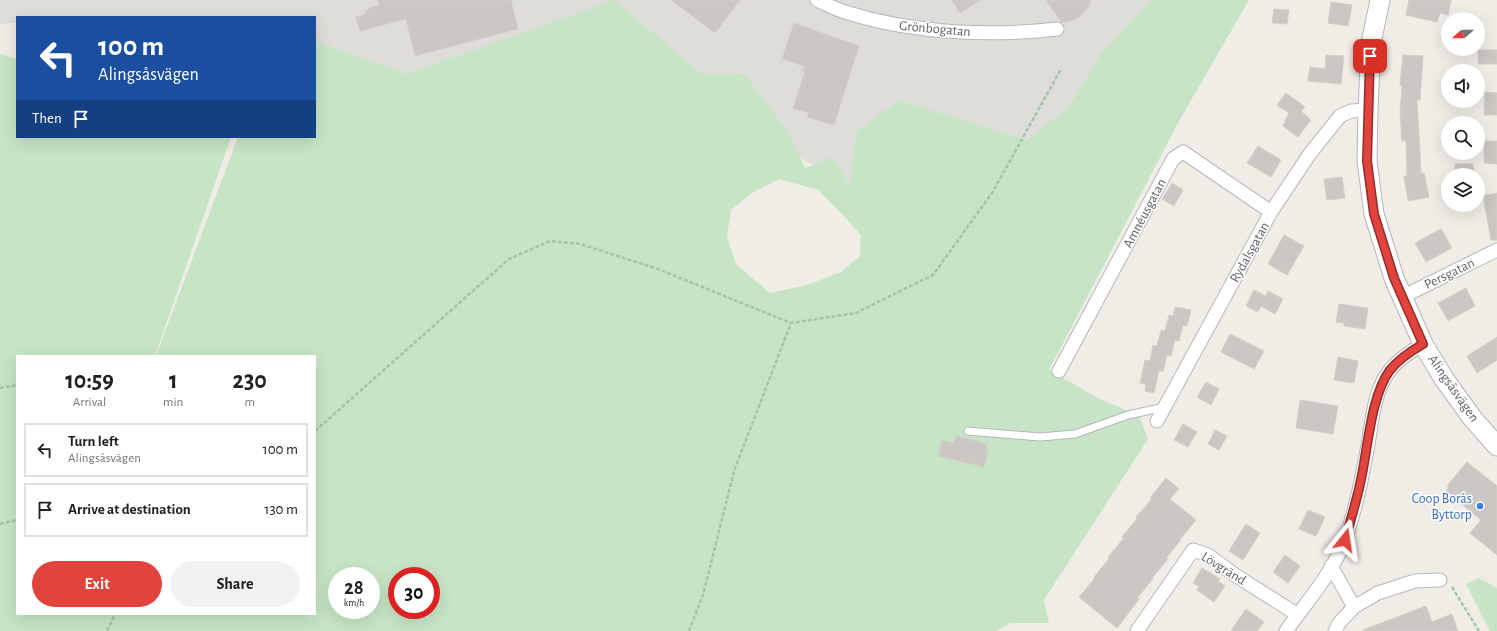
<!DOCTYPE html>
<meta charset="utf-8">
<style>
body{margin:0;font-family:"Alegreya Sans",sans-serif;background:#f2f2f2;color:#202124;height:100vh;display:flex;flex-direction:column;font-size:15px;white-space:nowrap}
*{box-sizing:border-box;margin:0}
p{font-size:13px;color:#757577}
.icon{flex:none;width:22px;height:22px;fill:none;stroke:currentColor;stroke-width:2;stroke-linecap:round;stroke-linejoin:round}
.map{position:relative;flex:1;overflow:hidden}
.details{position:absolute;left:16px;top:355px;width:300px;height:260px;display:flex;flex-direction:column;background:#fff;border-radius:0px;box-shadow:0 4px 16px #0002}
.details>*{flex:none}
.guide{position:absolute;left:16px;top:16px;width:300px;height:122px;border-radius:0px;box-shadow:0 4px 16px #0002;background:#1a4fa0;color:#fff;overflow:hidden}
.needle{width:26px;rotate:249deg}
.controls{position:absolute;left:1441px;top:12px;display:grid;gap:8px}
.controls a{display:grid;place-items:center;width:44px;height:44px;border-radius:50%;background:#fff;box-shadow:0 4px 16px #0002;font-size:20px}
.speed{position:absolute;left:328px;top:567px;display:flex;gap:8px;font-size:20px;font-weight:700;text-align:center}
.speed>*{display:grid;place-content:center;width:52px;height:52px;border-radius:50%;background:#fff;box-shadow:0 4px 16px #0002;line-height:1}
.speed small{font-size:10px;font-weight:400}
.speed .limit{border:6px solid #d22;background:#fff;color:#111}
.pin{position:absolute;display:grid;place-items:center;width:34px;height:34px;color:#fff;margin:-17px;border-radius:8px;box-shadow:0 2px 6px #0006}
.me{position:absolute;width:44px;margin:-22px;rotate:15deg;stroke-linejoin:round;filter:drop-shadow(0 0 3px #0008)}
.turn{display:flex;align-items:center;gap:14px;height:84px;padding:0 16px;font-size:18px}
.turn .icon{width:52px;height:52px;stroke-width:2.5}
.turn b{display:block;font-size:28px;line-height:34px}
.then{display:flex;align-items:center;height:38px;padding:0 16px;background:#0003;gap:8px;font-size:15px}
.eta{display:flex;justify-content:space-evenly;align-items:center;height:68px;text-align:center}
.eta b{font-size:24px;font-weight:600;line-height:28px}
.button{display:flex;gap:8px;margin-top:auto;padding:8px 16px}
.button a{flex:1;height:46px;border-radius:24px;background:#e0443d;color:#fff;font-size:16px;font-weight:600;line-height:46px;text-align:center}
.button a+a{background:#f2f2f2;color:#202124}
ul{padding:0;list-style:none}
li{display:flex;align-items:center;gap:12px;height:54px;margin:0 8px 6px;padding:0 8px;border:2px solid #e0e0e0;border-radius:0px}
li div{flex:1}
li b{display:block;font-size:15px}
li em{font-style:normal}
.map>svg:first-child{display:block}
</style>
<div class="map">
<svg width="1497" height="631" viewBox="0 0 1497 631">
<rect width="100%" height="100%" fill="#f0ede7"/>
<path fill="#dfddd9" d="M 0,0 L 1152,0 L 1101,53 L 1069,106 L 1027,140 L 899,100 L 851,186 L 727,117 L 407,74 L 315,41 L 315,17 L 17,17 L 17,23 L 0,24 Z"/>
<path fill="#c7e5c6" fill-rule="evenodd" d="M 614,0 L 703,75 L 744,74 L 787,130 L 805,168 L 832,157 L 850,185 L 856,132 L 899,100 L 1027,140 L 1069,106 L 1101,53 L 1152,0 L 1249,0 L 1179,121 L 1049,370 L 1098,398 L 1139,416 L 1148,439 L 1044,600 L 1049,623 L 1010,623 L 996,631 L 0,631 L 0,54 L 17,59 L 17,137 L 231,137 L 155,356 L 17,356 L 17,614 L 315,614 L 315,356 L 156,356 L 238,137 L 315,137 L 315,41 L 407,74 ZM 779,179 L 818,190 L 841,213 L 861,235 L 860,256 L 841,272 L 807,285 L 770,293 L 736,264 L 727,237 L 731,210 L 753,192 ZM 337,576 L 371,576 L 371,610 L 337,610 ZM 397,576 L 431,576 L 431,610 L 397,610 Z
M 1479,578 L 1497,588 L 1497,631 L 1490,631 L 1466,584 Z"/>
<path fill="#cbc8c4" stroke="#d4cfc6" d="M 378,0 L 511,0 L 518,29 L 415,56 L 406,19 L 360,31 L 356,17 L 364,15 L 368,9 L 379,5 Z
M 671,0 L 740,0 L 715,33 Z
M 952,0 L 980,0 L 960,13 Z
M 1046,0 L 1091,0 L 1087,9 L 1078,18 L 1067,22 L 1061,22 Z
M 1409,0 L 1451,0 L 1448,15 L 1440,13 L 1437,22 L 1406,15 Z
M 1331,2 L 1352,5 L 1348,26 L 1328,23 Z
M 1274,9 L 1289,10 L 1287,24 L 1272,23 Z
M 794,23 L 859,46 L 834,125 L 807,117 L 809,113 L 793,108 L 805,71 L 802,71 L 804,66 L 782,59 Z
M 1478,50 L 1497,50 L 1497,64 L 1478,64 Z
M 1326,55 L 1344,56 L 1341,84 L 1308,81 L 1310,67 L 1325,69 Z
M 1403,55 L 1423,56 L 1420,100 L 1417,100 L 1421,173 L 1424,173 L 1429,197 L 1408,201 L 1404,176 L 1407,176 L 1406,141 L 1402,141 L 1400,112 L 1402,86 L 1400,85 Z
M 1485,92 L 1497,93 L 1497,115 L 1484,115 Z
M 1286,93 L 1305,107 L 1301,111 L 1311,120 L 1298,137 L 1283,126 L 1285,122 L 1285,120 L 1289,113 L 1277,105 Z
M 1484,141 L 1497,141 L 1497,164 L 1484,163 Z
M 1258,146 L 1281,160 L 1271,177 L 1247,163 Z
M 1455,164 L 1473,164 L 1474,175 L 1455,175 Z
M 1342,177 L 1345,198 L 1327,200 L 1324,179 Z
M 1172,183 L 1183,190 L 1174,206 L 1162,199 Z
M 1497,193 L 1497,240 L 1491,240 L 1483,196 Z
M 1441,229 L 1452,248 L 1426,262 L 1415,243 Z
M 1284,235 L 1304,246 L 1287,275 L 1268,264 Z
M 1466,288 L 1475,306 L 1448,321 L 1438,303 Z
M 1254,290 L 1266,296 L 1268,291 L 1283,299 L 1275,314 L 1261,306 L 1258,312 L 1246,306 Z
M 1339,304 L 1368,308 L 1365,329 L 1344,326 L 1344,323 L 1336,322 Z
M 1175,307 L 1191,310 L 1187,326 L 1183,325 L 1179,341 L 1175,340 L 1171,356 L 1167,355 L 1163,372 L 1159,370 L 1154,393 L 1145,391 L 1146,384 L 1140,383 L 1145,360 L 1150,361 L 1153,345 L 1157,346 L 1161,330 L 1165,331 L 1169,315 L 1173,316 Z
M 1230,334 L 1264,351 L 1254,369 L 1221,352 Z
M 1497,337 L 1497,360 L 1477,373 L 1467,356 Z
M 1338,357 L 1358,361 L 1354,383 L 1334,380 Z
M 1206,382 L 1219,389 L 1211,405 L 1197,397 Z
M 1300,400 L 1338,406 L 1333,434 L 1296,428 Z
M 1183,424 L 1197,432 L 1188,447 L 1174,440 Z
M 1215,430 L 1227,436 L 1219,450 L 1208,444 Z
M 956,436 L 987,444 L 986,451 L 988,451 L 984,467 L 938,456 L 942,440 L 954,443 Z
M 1467,462 L 1497,486 L 1497,555 L 1470,533 L 1481,520 L 1446,491 L 1449,487 L 1447,486 Z
M 1166,478 L 1179,489 L 1170,499 L 1196,520 L 1180,539 L 1181,540 L 1166,558 L 1168,559 L 1152,578 L 1153,579 L 1137,598 L 1139,599 L 1117,628 L 1079,597 L 1095,578 L 1094,577 L 1109,559 L 1108,557 L 1124,538 L 1122,537 L 1137,519 L 1136,517 L 1152,499 L 1150,498 Z
M 1308,510 L 1325,517 L 1316,536 L 1299,529 Z
M 1246,524 L 1260,533 L 1243,560 L 1229,551 Z
M 1285,555 L 1300,566 L 1288,583 L 1273,572 Z
M 1202,568 L 1220,579 L 1218,581 L 1225,586 L 1214,602 L 1197,590 L 1199,586 L 1193,583 Z
M 1426,606 L 1432,622 L 1452,614 L 1458,631 L 1363,631 L 1363,630 Z
M 1246,609 L 1264,622 L 1257,631 L 1231,631 Z"/>
<g fill="none" stroke-linecap="round" stroke-linejoin="round">
<g stroke="#b4b7bb" stroke-width="9">
<path id="service" d="M 968,431 L 1040,437 L 1075,434 L 1128,415 L 1165,407"/>
</g>
<g stroke="#b4b7bb" stroke-width="15">
<path id="minor" d="M 817,0 C 826,4 835,9 845,12 C 911,33 989,37 1057,29
M 1402,297 L 1497,250
M 1059,371 L 1173,159 L 1183,152 L 1271,212
M 1157,421 L 1271,212 L 1309,155 L 1340,116 L 1351,111 L 1368,110
M 1331,566 L 1354,607 L 1339,623 L 1335,631
M 1354,607 L 1378,593 L 1415,581 L 1440,580
M 1137,631 L 1193,550 L 1208,555 L 1235,575 L 1298,615
M 1286,631 C 1306,603 1333,572 1345,540 C 1356,509 1362,477 1368,445 C 1372,421 1374,390 1390,370 C 1399,359 1411,351 1423,344"/>
</g>
<g stroke="#b3b6bb" stroke-width="21">
<path id="secondary" d="M 1380,0 L 1371,43 L 1368,110 L 1367,161 L 1374,214 L 1394,278 L 1423,344 L 1444,379 L 1473,419 L 1497,446"/>
</g>
<path stroke="#9fc7a8" stroke-width="2.5" stroke-dasharray="4 2" stroke-linecap="butt" d="M 0,388 L 17,385
M 315,431 L 509,259 L 550,241 L 580,244 L 658,269 L 791,323
M 0,524 L 17,520
M 1452,587 L 1479,631
M 107,631 L 115,614
M 689,631 L 703,595 L 734,471 L 791,323 L 856,313 L 933,275 L 992,193 L 1061,69"/>
<use href="#service" stroke="#fff" stroke-width="7"/>
<use href="#minor" stroke="#fff" stroke-width="13"/>
<use href="#secondary" stroke="#fff" stroke-width="19"/>
</g>
<g fill="none" stroke-linecap="round" stroke-linejoin="round">
<g stroke="#922c28" stroke-width="10">
<path id="route" d="M 1345,540 C 1350,522 1356,503 1360,484 C 1368,451 1370,397 1390,370 C 1399,359 1411,351 1423,344 L 1394,278 L 1374,214 L 1367,161 L 1370,56"/>
</g>
<use href="#route" stroke="#e0443d" stroke-width="7"/>
</g>
<circle fill="#3f7fe0" stroke="#fff" stroke-width="1.5" cx="1480" cy="506" r="4"/>
<g text-anchor="middle" stroke-width="3" stroke-linejoin="round" paint-order="stroke">
<g font-size="14" fill="#5f6266" stroke="#fff">
<text transform="translate(935 28) rotate(5)" y="5">Grönbogatan</text>
<text transform="translate(1144 213) rotate(-62)" y="5">Amnéusgatan</text>
<text transform="translate(1249 252) rotate(-61)" y="5">Rydalsgatan</text>
<text transform="translate(1449 273) rotate(-26)" y="5">Persgatan</text>
<text transform="translate(1454 388) rotate(55)" y="5">Alingsåsvägen</text>
<text transform="translate(1224 568) rotate(32)" y="5">Lövgränd</text>
</g>
<g font-size="14" fill="#366cbe" stroke="#fff" text-anchor="end">
<text x="1472" y="503">Coop Borås<tspan x="1472" dy="16">Byttorp</tspan></text>
</g>
</g>
</svg>
<div class="controls">
<a><svg class="needle" viewBox="-14 -14 28 28"><path d="M0-13l5 13h-10z" fill="#e53935"/><path d="M0 13l5-13h-10z" fill="#757577"/></svg></a>
<a><svg class="icon" aria-label="sound" viewBox="0 0 24 24"><path d="M4 9h4l5-4v14l-5-4H4zM17 9q2 3 0 6"/></svg></a>
<a><svg class="icon" aria-label="search" viewBox="0 0 24 24"><circle cx="10" cy="10" r="6"/><path d="M15 15l6 6"/></svg></a>
<a><svg class="icon" aria-label="layers" viewBox="0 0 24 24"><path d="M12 4l9 5-9 5-9-5zM3 14l9 5 9-5"/></svg></a>
</div>
<div class="speed"><div>28<small>km/h</small></div><div class="limit">30</div></div>
<div class="pin" style="left:1370px;top:56px;background:#d93025"><svg class="icon" aria-label="arrive" viewBox="0 0 24 24"><path d="M6 21V4h12l-3 4 3 4H6"/></svg></div>
<svg class="me" style="left:1345px;top:540px" viewBox="-20 -20 40 40"><path d="M0-17L14 15 0 8-14 15z" fill="#e0443d" stroke="#fff" stroke-width="4"/></svg>
<div class="guide">
<div class="turn"><svg class="icon" aria-label="left" viewBox="0 0 24 24"><path d="M17 20v-9H6M10 6l-5 5 5 5"/></svg><div><b>100 m</b>Alingsåsvägen</div></div>
<div class="then">Then<svg class="icon" aria-label="arrive" viewBox="0 0 24 24"><path d="M6 21V4h12l-3 4 3 4H6"/></svg></div>
</div>
<section class="details">
<div class="eta">
<div><b>10:59</b><p>Arrival</p></div>
<div><b>1</b><p>min</p></div>
<div><b>230</b><p>m</p></div>
</div>
<ul>
<li><svg class="icon" aria-label="left" viewBox="0 0 24 24"><path d="M17 20v-9H6M10 6l-5 5 5 5"/></svg><div><b>Turn left</b><p>Alingsåsvägen</p></div><em>100 m</em></li>
<li><svg class="icon" aria-label="arrive" viewBox="0 0 24 24"><path d="M6 21V4h12l-3 4 3 4H6"/></svg><div><b>Arrive at destination</b></div><em>130 m</em></li>
</ul>
<div class="button"><a>Exit</a><a>Share</a></div>
</section>
</div>
